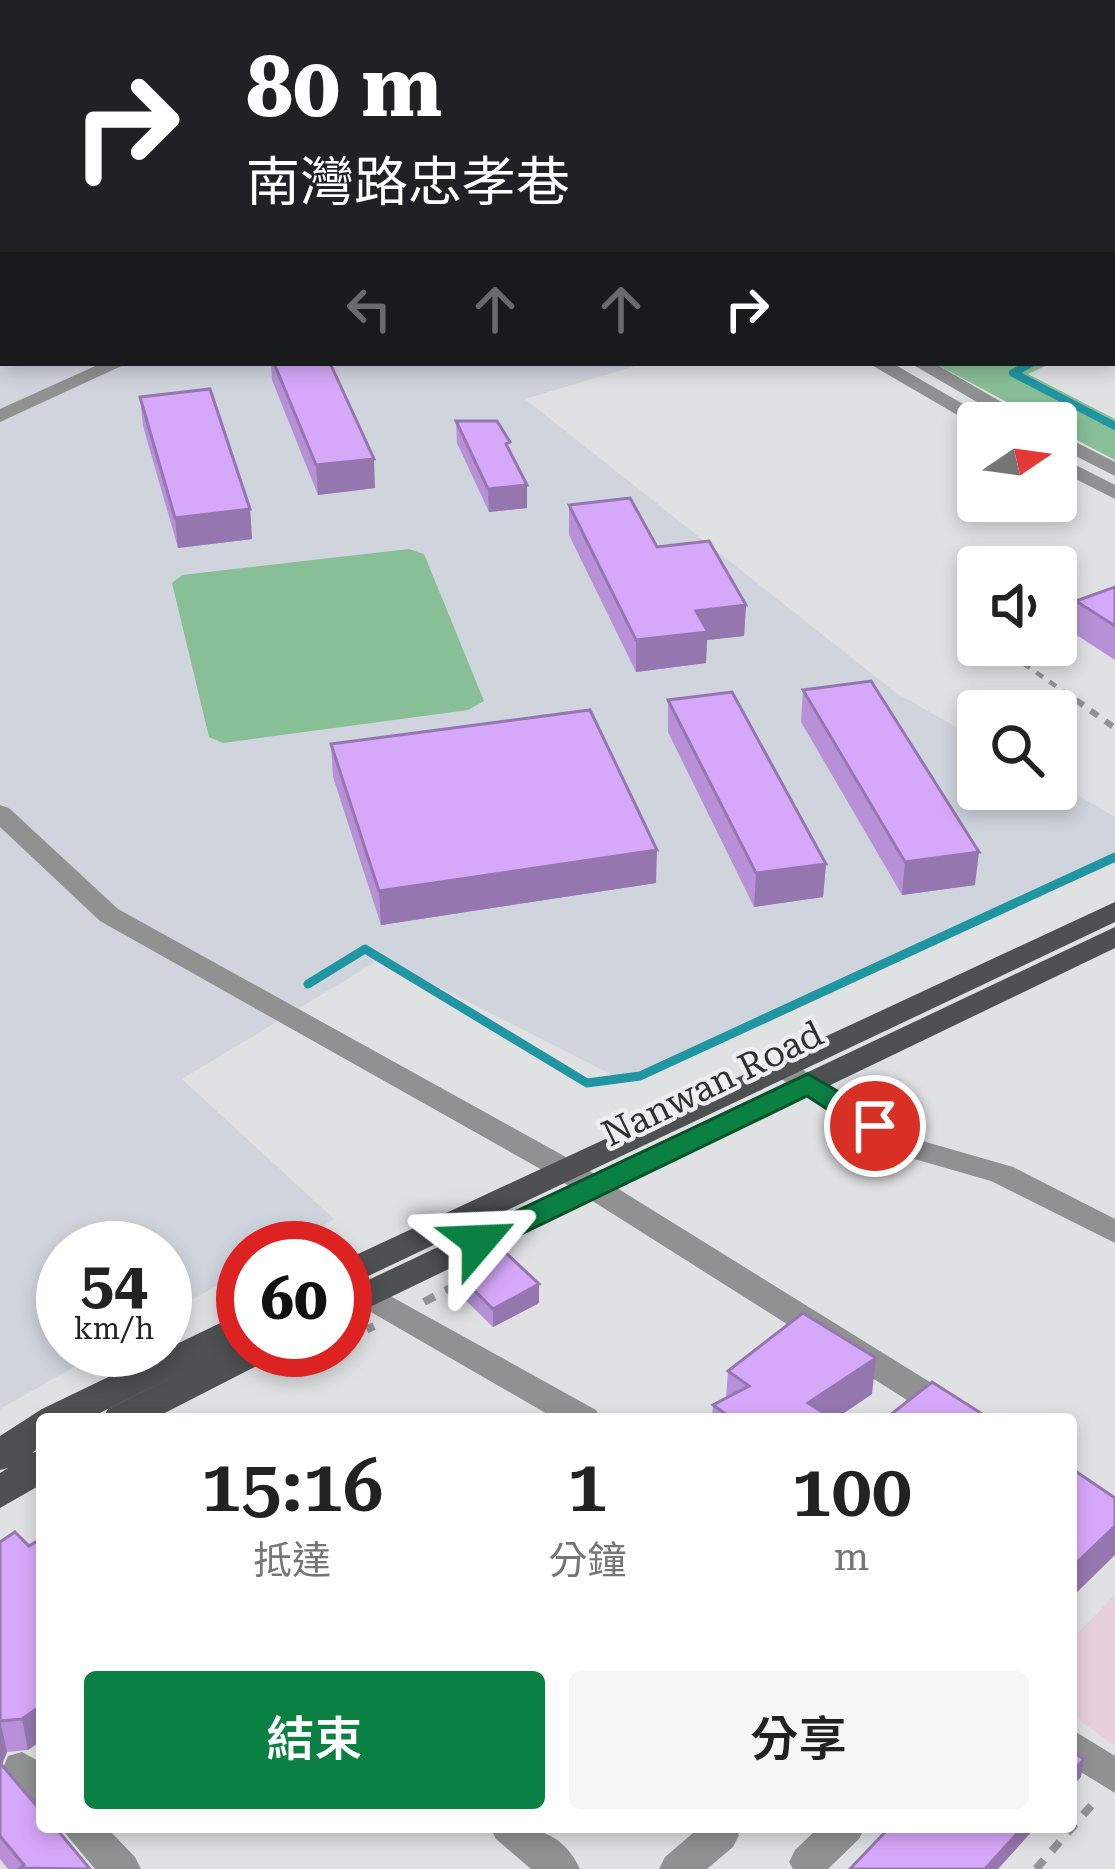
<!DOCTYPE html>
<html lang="zh-TW">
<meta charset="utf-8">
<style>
body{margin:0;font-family:"Roboto Serif","Noto Sans TC",serif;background:#f6f6f6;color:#222;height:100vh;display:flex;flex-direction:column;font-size:45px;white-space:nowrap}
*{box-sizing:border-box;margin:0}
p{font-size:39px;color:#767676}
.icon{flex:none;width:66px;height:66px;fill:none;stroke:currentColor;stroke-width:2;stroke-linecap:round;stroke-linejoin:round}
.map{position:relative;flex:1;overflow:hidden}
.details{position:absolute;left:36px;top:1413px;width:1041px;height:420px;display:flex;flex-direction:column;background:#fff;border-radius:12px;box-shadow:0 6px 18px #0003}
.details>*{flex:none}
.hud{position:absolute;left:0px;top:0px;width:1116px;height:366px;box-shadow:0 6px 18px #0003;background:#202124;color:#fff;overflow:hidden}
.needle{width:78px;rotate:77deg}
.controls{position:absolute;left:957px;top:402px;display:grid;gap:24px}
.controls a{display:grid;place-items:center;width:120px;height:120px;border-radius:12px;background:#fff;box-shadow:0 6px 18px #0003;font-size:60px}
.speed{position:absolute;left:36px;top:1221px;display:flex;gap:24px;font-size:60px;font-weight:700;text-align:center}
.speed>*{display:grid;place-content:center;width:156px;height:156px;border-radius:50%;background:#fff;box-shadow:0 6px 18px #0003;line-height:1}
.speed small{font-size:30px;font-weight:400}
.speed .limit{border:18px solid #d22;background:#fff;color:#111}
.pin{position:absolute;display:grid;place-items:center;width:102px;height:102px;color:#fff;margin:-51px;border:6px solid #fff;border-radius:50%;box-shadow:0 3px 12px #0007}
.me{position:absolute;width:132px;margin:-66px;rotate:64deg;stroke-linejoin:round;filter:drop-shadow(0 0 9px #0008)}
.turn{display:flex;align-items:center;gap:42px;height:252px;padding:0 48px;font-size:54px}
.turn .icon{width:156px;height:156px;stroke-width:2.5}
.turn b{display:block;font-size:84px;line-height:102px}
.lanes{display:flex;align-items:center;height:114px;padding:0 48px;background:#0003;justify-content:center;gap:60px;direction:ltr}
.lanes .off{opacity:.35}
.eta{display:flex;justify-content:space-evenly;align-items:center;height:204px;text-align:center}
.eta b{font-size:72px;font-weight:600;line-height:84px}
.primary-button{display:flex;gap:24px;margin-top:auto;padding:24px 48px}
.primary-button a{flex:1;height:138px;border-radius:12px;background:#0b8043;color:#fff;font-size:48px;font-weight:600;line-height:138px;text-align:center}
.primary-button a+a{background:#f6f6f6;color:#222}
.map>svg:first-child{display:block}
</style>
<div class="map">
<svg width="1115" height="1869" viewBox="0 0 1115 1869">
<rect width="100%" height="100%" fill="#e0e1e3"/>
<path fill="#cfd4dd" d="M 0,0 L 612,0 L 616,3 L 3,3 L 3,363 L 646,363 L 525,399 L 896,693 L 978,739 L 978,789 L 1056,789 L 1056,783 L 1115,817 L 1115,863 L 622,1080 L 382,958 L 182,1079 L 334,1219 L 284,1248 L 243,1248 L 243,1271 L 165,1315 L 165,1248 L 63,1248 L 63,1350 L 104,1350 L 0,1409 Z"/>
<path fill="#e7d0db" d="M 1115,1595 L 1115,1746 L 1071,1714 L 1071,1640 Z"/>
<path fill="#89bf97" d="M 0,0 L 500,0 L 3,3 L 0,156 Z
M 934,363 L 1052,363 L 1028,374 L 1115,419 L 1115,460 L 1056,429 L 1056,423 L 1046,423 Z
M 409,549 L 424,554 L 484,701 L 468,710 L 223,743 L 209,737 L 172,583 L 182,575 Z"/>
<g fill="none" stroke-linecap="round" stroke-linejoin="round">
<path stroke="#2096a3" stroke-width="6" d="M 1043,3 L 1051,0"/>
<path stroke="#2096a3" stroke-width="8" d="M 1031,363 L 1013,373 L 1115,426"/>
<path stroke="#2096a3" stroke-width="9" d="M 308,984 L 365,949 L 587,1083 L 640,1076 L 1115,857"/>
<path stroke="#929394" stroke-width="4.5" stroke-dasharray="8 8" stroke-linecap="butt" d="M 997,645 L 1080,703"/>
<path stroke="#929394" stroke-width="6" stroke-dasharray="9 9" stroke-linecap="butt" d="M 1076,700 L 1115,728"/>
<path stroke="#929394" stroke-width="8" stroke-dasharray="12 12" stroke-linecap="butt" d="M 424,1302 L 460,1283
M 345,1340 L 374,1326
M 280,1371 L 324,1350
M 1036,1869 L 1097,1799"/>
<path fill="#909191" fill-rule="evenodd" d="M 488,0 L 503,0 L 505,3 L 490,3 Z
M 621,0 L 635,0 L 636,3 L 622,3 Z
M 642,0 L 656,0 L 657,3 L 643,3 Z
M 3,135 L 3,145 L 0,146 L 0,136 Z
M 3,168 L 3,178 L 0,179 L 0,169 Z
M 102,363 L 128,363 L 0,422 L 0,409 Z
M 868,363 L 892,363 L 996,423 L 978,423 L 978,427 Z
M 910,363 L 934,363 L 1038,423 L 1013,423 Z
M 1056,432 L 1115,462 L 1115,476 L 1056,446 Z
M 1056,455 L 1115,485 L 1115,499 L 1056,469 Z
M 0,805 L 9,808 L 118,909 L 575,1162 L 975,1410 L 980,1419 L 937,1419 L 553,1176 L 100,921 L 0,827 Z
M 785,1059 L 919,1140 L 1013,1167 L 1115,1219 L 1115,1243 L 991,1181 L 897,1154 L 775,1075 L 771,1068 L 775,1061 Z
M 345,1271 L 596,1410 L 601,1419 L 556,1419 L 345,1297 Z
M 1071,1729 L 1115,1756 L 1115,1793 L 1071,1766 Z
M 22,1752 L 42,1763 L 42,1806 L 28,1801 L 3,1768 L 8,1756 Z
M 60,1827 L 106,1827 L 135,1857 L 141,1869 L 95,1869 Z
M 490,1827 C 530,1827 561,1828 580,1869 L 531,1869 L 496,1839 Z
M 700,1827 L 735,1827 L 739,1835 L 733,1847 L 707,1869 L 659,1869 L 665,1857 Z
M 819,1827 L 865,1827 L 859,1839 L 828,1869 L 793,1869 L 789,1862 L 795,1850 Z"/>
<path fill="#4e5051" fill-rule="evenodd" d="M 1115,902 L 1115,922 L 345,1287 L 345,1260 Z
M 1115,927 L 1115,948 L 345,1319 L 345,1291 Z
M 243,1312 L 243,1341 L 88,1419 L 42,1419 L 42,1445 L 32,1453 L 42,1450 L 42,1484 L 0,1508 L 0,1473 L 8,1468 L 0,1470 L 0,1436 L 42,1409 Z
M 243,1341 L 243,1350 L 275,1350 L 270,1359 L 153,1419 L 102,1419 L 108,1409 Z"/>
</g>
<path fill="#b890d7" d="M 271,363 L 330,363 L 375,488 L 318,495 L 272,380 Z
M 140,397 L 250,509 L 252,539 L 178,548 L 143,426 Z
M 456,421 L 527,508 L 489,512 L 457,443 Z
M 569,505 L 657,547 L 746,605 L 744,636 L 707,640 L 706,663 L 636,672 L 569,535 Z
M 1115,587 L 1115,660 L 1072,632 L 1076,601 Z
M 803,690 L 975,885 L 902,895 L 801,722 Z
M 668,700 L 826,864 L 823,897 L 754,907 L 668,732 Z
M 331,744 L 656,883 L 381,925 L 333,777 Z
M 461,1277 L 539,1303 L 493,1327 L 461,1296 Z
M 728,1371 L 872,1394 L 835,1419 L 712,1419 L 713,1405 L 726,1398 Z
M 42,1538 L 42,1740 L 28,1750 L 7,1752 L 2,1765 L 90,1869 L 8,1869 L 0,1859 L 0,1542 L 29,1546 Z"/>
<path fill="#9676af" d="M 374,459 L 375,488 L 318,495 L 316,465 Z
M 527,485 L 527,508 L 489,512 L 488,489 Z
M 250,509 L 252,539 L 178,548 L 175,518 Z
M 746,605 L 744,636 L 707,640 L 706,663 L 636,672 L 636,640 L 696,611 Z
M 657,850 L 656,883 L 381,925 L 379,891 Z
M 979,852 L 975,885 L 902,895 L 905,862 Z
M 826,864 L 823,897 L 754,907 L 756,873 Z
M 539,1284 L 539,1303 L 493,1327 L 493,1309 Z
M 876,1358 L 872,1394 L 835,1419 L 807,1419 L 808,1403 Z
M 1115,1526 L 1115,1555 L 1071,1598 L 1071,1568 Z
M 42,1705 L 42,1740 L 28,1750 L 22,1719 Z
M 0,1720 L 7,1752 L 0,1769 Z
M 1084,1759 L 1081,1777 L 1071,1788 L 1071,1774 Z
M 1023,1827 L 1036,1827 L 998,1869 L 985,1869 Z"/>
<path fill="#d6a8fa" stroke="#9676af" stroke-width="3" d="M 274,363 L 330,363 L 374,459 L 316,465 Z
M 210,389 L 250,509 L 175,518 L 140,397 Z
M 456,421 L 497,421 L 510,442 L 506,444 L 527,485 L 488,489 Z
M 630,498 L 657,547 L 709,541 L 746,605 L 696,611 L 708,632 L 636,640 L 569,505 Z
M 1115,587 L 1115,626 L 1076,601 Z
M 871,681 L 979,852 L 905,862 L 803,690 Z
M 732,692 L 826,864 L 756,873 L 668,700 Z
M 590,710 L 657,850 L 379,891 L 331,744 Z
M 506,1253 L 539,1284 L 493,1309 L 461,1277 Z
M 803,1313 L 876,1358 L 808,1403 L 833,1419 L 733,1419 L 713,1405 L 749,1386 L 728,1371 Z
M 932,1382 L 990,1419 L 885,1419 Z
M 1071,1468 L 1115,1498 L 1115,1526 L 1071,1568 Z
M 15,1532 L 29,1546 L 42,1538 L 42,1705 L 22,1719 L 0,1721 L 0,1542 Z
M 1071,1745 L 1072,1752 L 1084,1759 L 1071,1774 Z
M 0,1763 L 42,1812 L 42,1827 L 55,1827 L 90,1869 L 20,1868 L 24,1865 L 0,1836 Z
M 890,1827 L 1023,1827 L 985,1869 L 850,1869 Z"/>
<path fill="#0b8043" stroke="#07532c" stroke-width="3" d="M 808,1074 L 885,1119 L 890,1126 L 885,1133 L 864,1133 L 807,1096 L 490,1249 L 468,1249 L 463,1241 L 468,1234 Z"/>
<g text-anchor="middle" stroke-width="9" stroke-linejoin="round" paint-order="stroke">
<g font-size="36" fill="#2f3031" stroke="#edeef1">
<text transform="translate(712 1083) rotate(-26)" y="13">Nanwan Road</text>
</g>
</g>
</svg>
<div class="controls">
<a><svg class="needle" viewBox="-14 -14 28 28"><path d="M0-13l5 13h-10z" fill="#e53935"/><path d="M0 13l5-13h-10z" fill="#767676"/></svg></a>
<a><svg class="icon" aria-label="sound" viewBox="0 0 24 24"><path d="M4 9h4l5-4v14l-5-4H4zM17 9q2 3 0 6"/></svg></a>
<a><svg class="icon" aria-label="search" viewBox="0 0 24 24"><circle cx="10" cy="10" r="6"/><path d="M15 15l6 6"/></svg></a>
</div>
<div class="speed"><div>54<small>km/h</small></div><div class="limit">60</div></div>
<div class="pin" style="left:875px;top:1126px;background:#d93025"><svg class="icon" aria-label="arrive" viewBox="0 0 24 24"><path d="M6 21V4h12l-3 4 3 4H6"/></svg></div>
<svg class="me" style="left:479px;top:1241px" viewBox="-20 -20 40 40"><path d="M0-17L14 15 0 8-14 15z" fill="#0b8043" stroke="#fff" stroke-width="4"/></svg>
<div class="hud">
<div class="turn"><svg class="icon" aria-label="right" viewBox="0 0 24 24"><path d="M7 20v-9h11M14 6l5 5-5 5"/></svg><div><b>80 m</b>南灣路忠孝巷</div></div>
<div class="lanes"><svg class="icon off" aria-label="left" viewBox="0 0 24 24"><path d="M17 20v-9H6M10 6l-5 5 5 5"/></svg><svg class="icon off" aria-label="ahead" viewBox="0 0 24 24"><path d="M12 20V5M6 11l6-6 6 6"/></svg><svg class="icon off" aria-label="ahead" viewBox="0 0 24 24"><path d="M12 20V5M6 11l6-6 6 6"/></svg><svg class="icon" aria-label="right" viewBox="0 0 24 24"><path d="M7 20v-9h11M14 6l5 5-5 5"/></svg></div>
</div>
<section class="details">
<div class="eta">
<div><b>15:16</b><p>抵達</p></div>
<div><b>1</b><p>分鐘</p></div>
<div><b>100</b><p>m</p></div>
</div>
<div class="primary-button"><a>結束</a><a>分享</a></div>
</section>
</div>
